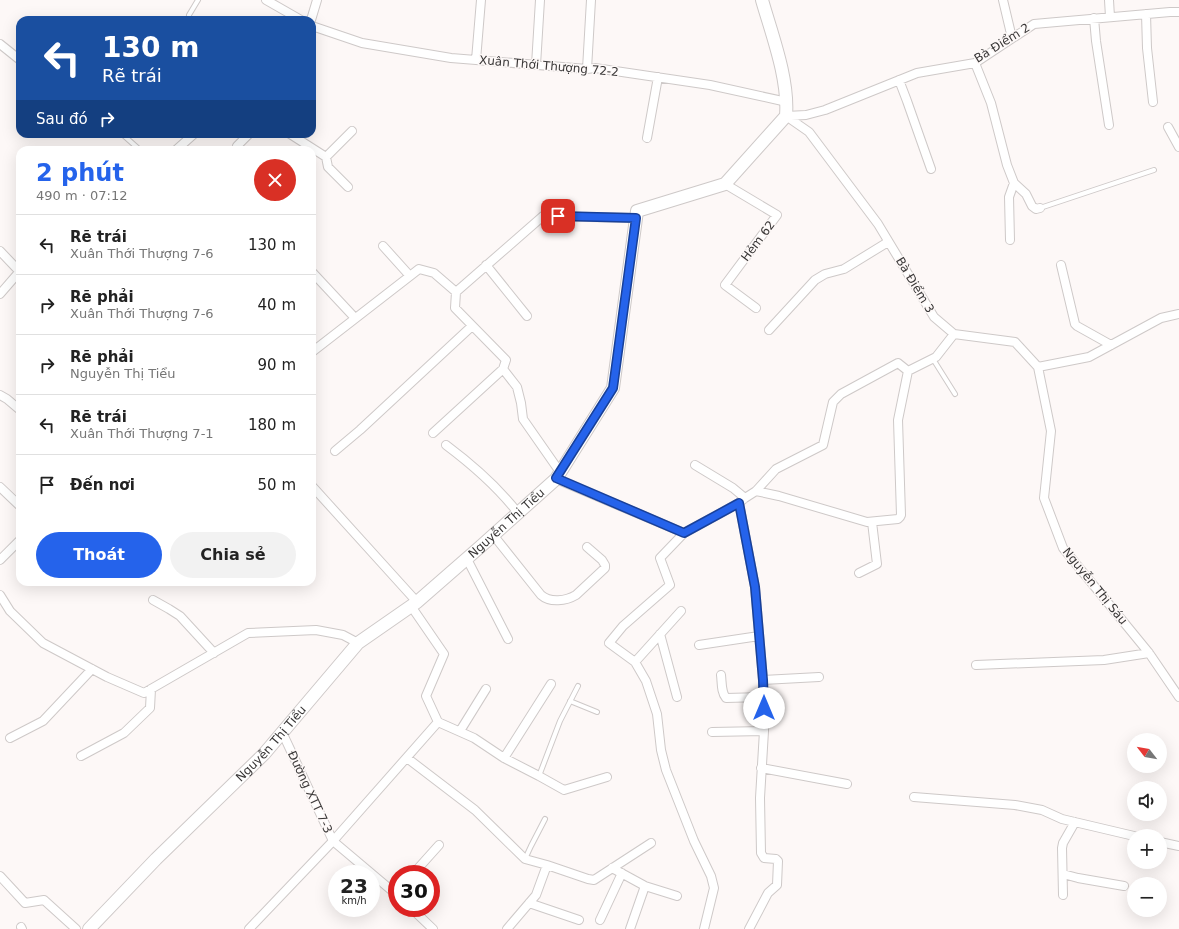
<!DOCTYPE html>
<html lang="vi">
<meta charset="utf-8">
<style>
body{margin:0;font-family:"DejaVu Sans",sans-serif;background:#f2f2f2;color:#222;height:100vh;display:flex;flex-direction:column;font-size:15px;white-space:nowrap}
*{box-sizing:border-box;margin:0}
p{font-size:13px;color:#767676}
.icon{flex:none;width:22px;height:22px;fill:none;stroke:currentColor;stroke-width:2;stroke-linecap:round;stroke-linejoin:round}
.map{position:relative;flex:1;overflow:hidden}
.panel{position:absolute;left:16px;top:146px;width:300px;height:440px;display:flex;flex-direction:column;background:#fff;border-radius:12px;box-shadow:0 4px 16px #0002}
.panel>*{flex:none}
.guide{position:absolute;left:16px;top:16px;width:300px;height:122px;border-radius:12px;box-shadow:0 4px 16px #0002;background:#1a4fa0;color:#fff;overflow:hidden}
.needle{width:26px;rotate:301deg}
.buttons{position:absolute;left:1127px;top:733px;display:grid;gap:8px}
.buttons a{display:grid;place-items:center;width:40px;height:40px;border-radius:50%;background:#fff;box-shadow:0 4px 16px #0002;font-size:20px}
.speed{position:absolute;left:328px;top:865px;display:flex;gap:8px;font-size:20px;font-weight:700;text-align:center}
.speed>*{display:grid;place-content:center;width:52px;height:52px;border-radius:50%;background:#fff;box-shadow:0 4px 16px #0002;line-height:1}
.speed small{font-size:10px;font-weight:400}
.speed .limit{border:6px solid #d22;background:#fff;color:#111}
.pin{position:absolute;display:grid;place-items:center;width:34px;height:34px;color:#fff;margin:-17px;border-radius:8px;box-shadow:0 2px 6px #0006}
.me{position:absolute;width:44px;margin:-22px;rotate:0deg;stroke-linejoin:round;filter:drop-shadow(0 0 3px #0008)}
.turn{display:flex;align-items:center;gap:14px;height:84px;padding:0 20px;font-size:18px}
.turn .icon{width:52px;height:52px;stroke-width:2.5}
.turn b{display:block;font-size:28px;line-height:34px}
.then{display:flex;align-items:center;height:38px;padding:0 20px;background:#0003;gap:8px;font-size:15px}
.round{display:grid;place-items:center;flex:none;width:42px;height:42px;border-radius:21px;background:#f2f2f2}
.headline{display:flex;align-items:center;justify-content:space-between;height:68px;padding:0 20px}
h1{font-size:24px;font-weight:700;line-height:30px;color:#2563eb}
.primary-button{display:flex;gap:8px;margin-top:auto;padding:8px 20px}
.primary-button a{flex:1;height:46px;border-radius:24px;background:#2563eb;color:#fff;font-size:16px;font-weight:700;line-height:46px;text-align:center}
.primary-button a+a{background:#f2f2f2;color:#222}
ul{padding:0;list-style:none}
li{display:flex;align-items:center;gap:12px;height:60px;padding:0 20px;border-top:1px solid #e0e0e0}
li div{flex:1}
li b{display:block;font-size:15px}
li em{font-style:normal}
.map>svg:first-child{display:block}
</style>
<div class="map">
<svg width="1179" height="929" viewBox="0 0 1179 929">
<rect width="100%" height="100%" fill="#fdf8f7"/>
<g fill="none" stroke-linecap="round" stroke-linejoin="round">
<g stroke="#cec9c8" stroke-width="6">
<path id="lane" d="M 189,15 L 198,0
M 122,134 L 140,150
M 1040,208 L 1154,170
M 933,359 L 955,394
M 570,701 L 597,712
M 539,776 L 560,721 L 578,686
M 525,859 L 531,846 L 545,819"/>
</g>
<g stroke="#cec9c8" stroke-width="10">
<path id="street" d="M 266,0 L 301,20
M 1003,0 L 1012,38
M 1109,0 L 1110,17
M 1146,14 L 1147,48 L 1153,102
M 1094,18 L 1096,41 L 1109,125
M 311,20 L 317,0
M 312,26 L 362,43 L 451,58 L 587,69 L 595,68 L 710,85 L 787,102
M 0,44 L 20,60
M 476,60 L 481,0
M 975,63 L 991,103 L 1007,165 L 1014,183 L 1026,194 L 1032,206 L 1036,209 L 1040,208
M 536,65 L 540,0
M 587,69 L 591,0
M 899,80 L 907,101 L 931,169
M 786,116 L 806,115 L 825,110 L 917,73 L 975,63 L 1034,24 L 1170,12 L 1179,12
M 786,116 L 809,132 L 878,224 L 934,317 L 954,334 L 1015,342 L 1038,367
M 1168,127 L 1179,147
M 290,134 L 326,157 L 352,131
M 647,138 L 658,77
M 237,146 L 249,134
M 176,150 L 194,134
M 326,157 L 328,167 L 348,187
M 725,184 L 777,215 L 725,285 L 756,308
M 1010,240 L 1009,197 L 1014,183
M 383,246 L 410,276
M 0,251 L 20,272
M 486,265 L 527,316
M 1061,265 L 1075,324 L 1077,326 L 1111,345
M 312,272 L 355,318
M 456,292 L 455,308 L 506,360 L 503,369
M 0,294 L 20,271
M 769,330 L 815,280 L 825,274 L 844,269 L 888,242
M 312,352 L 419,269 L 434,273 L 456,292 L 543,216 L 636,218
M 1038,367 L 1051,431 L 1044,498 L 1063,548 L 1149,653 L 1179,697
M 1038,367 L 1089,357 L 1161,318 L 1179,314
M 908,371 L 936,357 L 954,334
M 0,395 L 7,399 L 20,410
M 433,433 L 503,369 L 517,387 L 521,403 L 523,419 L 560,472
M 446,445 C 474,466 497,486 518,513
M 335,451 L 360,430 L 472,326
M 695,465 L 733,488 L 745,498
M 556,479 L 684,533 L 739,503 L 745,498 L 756,491 L 776,469 L 823,445 L 833,402 L 841,394 L 898,363 L 908,371
M 312,486 L 417,602
M 0,487 L 20,506
M 756,491 L 779,496 L 867,522 L 898,519 L 900,517 L 901,515 L 898,420 L 908,371
M 739,503 L 755,587 L 763,680 L 764,731 L 760,798 L 761,853 L 764,858 L 776,859 L 778,861 L 777,885 L 768,893 L 749,929
M 684,533 L 660,558 L 670,585 L 623,626 L 609,643 L 635,662 L 646,681 L 657,714 L 661,750 L 666,770 L 694,841 L 711,876 L 714,888 L 704,929
M 494,536 L 541,595 C 550,603 566,601 576,595 L 605,568 L 605,565 L 602,560 L 587,547
M 467,559 L 508,639
M 0,560 L 20,540
M 859,573 L 877,564 L 872,522
M 0,595 L 10,611 L 43,643 L 107,677 L 144,693 L 248,633 L 316,630 L 343,635 L 358,643
M 153,600 L 169,609 L 180,616 L 214,653
M 660,634 L 677,697
M 699,645 L 759,636
M 635,662 L 681,611
M 976,665 L 1104,660 L 1149,653
M 721,675 C 722,683 721,692 726,698 L 763,697
M 763,680 L 819,677
M 438,722 L 474,738 L 504,758 L 539,776 L 564,790 L 607,777
M 460,731 L 486,689
M 282,732 L 333,841 L 397,895
M 712,732 L 764,731
M 10,738 L 43,721 L 92,669
M 81,756 L 124,733 L 150,708 L 151,689
M 407,758 L 475,810 L 525,859 L 547,865 L 588,879 L 594,880 L 651,843
M 504,758 L 551,684
M 761,768 L 847,784
M 914,797 L 1015,805 L 1042,810 L 1062,819 L 1134,836
M 1160,842 L 1179,846
M 612,868 L 645,886 L 677,896
M 413,874 L 439,845
M 1063,874 L 1078,878 L 1124,886
M 0,876 L 25,903 L 44,900 L 76,929
M 1063,895 L 1062,848 L 1063,843 L 1075,822
M 529,903 L 579,920
M 411,908 L 433,929
M 600,920 L 622,873
M 21,927 L 22,929
M 249,929 L 333,841 L 438,722 L 426,696 L 444,654 L 411,606
M 507,929 L 536,895 L 547,865
M 630,929 L 645,886"/>
</g>
<g stroke="#cec9c8" stroke-width="14">
<g id="secondary">
<path id="s1" d="M 89,929 L 156,859 L 264,754 L 358,643 L 417,602 L 480,547 L 556,479 L 613,388 L 637,211 L 725,184 L 786,116 C 789,79 772,35 762,0"/>
</g>
</g>
<use href="#lane" stroke="#fff" stroke-width="4"/>
<use href="#street" stroke="#fff" stroke-width="8"/>
<use href="#secondary" stroke="#fff" stroke-width="12"/>
</g>
<g fill="none" stroke-linecap="round" stroke-linejoin="round">
<g stroke="#184099" stroke-width="10">
<path id="route" d="M 558,216 L 636,218 L 613,388 L 556,478 L 684,533 L 739,503 L 755,587 L 763,680 L 764,708"/>
</g>
<use href="#route" stroke="#2563eb" stroke-width="7"/>
</g>
<g text-anchor="middle" stroke-width="3" stroke-linejoin="round" paint-order="stroke">
<g font-size="12" fill="#393737" stroke="#fdf8f7">
<text transform="translate(1002 43) rotate(-32)" y="4">Bà Điểm 2</text>
<text transform="translate(549 66) rotate(5)" y="4">Xuân Thới Thượng 72-2</text>
<text transform="translate(758 241) rotate(-53)" y="4">Hẻm 62</text>
<text transform="translate(915 285) rotate(59)" y="4">Bà Điểm 3</text>
<text dy="4" stroke="none"><textPath href="#s1" startOffset="584">Nguyễn Thị Tiểu</textPath></text>
<text transform="translate(1095 586) rotate(51)" y="4">Nguyễn Thị Sáu</text>
<text dy="4" stroke="none"><textPath href="#s1" startOffset="260">Nguyễn Thị Tiểu</textPath></text>
<text transform="translate(310 792) rotate(65)" y="4">Đường XTT 7-3</text>
</g>
</g>
</svg>
<div class="buttons">
<a><svg class="needle" viewBox="-14 -14 28 28"><path d="M0-13l5 13h-10z" fill="#e53935"/><path d="M0 13l5-13h-10z" fill="#767676"/></svg></a>
<a><svg class="icon" aria-label="sound" viewBox="0 0 24 24"><path d="M4 9h4l5-4v14l-5-4H4zM17 9q2 3 0 6"/></svg></a>
<a>+</a>
<a>−</a>
</div>
<div class="speed"><div>23<small>km/h</small></div><div class="limit">30</div></div>
<div class="pin" style="left:558px;top:216px;background:#d93025"><svg class="icon" aria-label="arrive" viewBox="0 0 24 24"><path d="M6 21V4h12l-3 4 3 4H6"/></svg></div>
<svg class="me" style="left:764px;top:708px" viewBox="-20 -20 40 40"><circle r="19" fill="#fff"/><path d="M0-13L10 11 0 6-10 11z" fill="#2563eb"/></svg>
<div class="guide">
<div class="turn"><svg class="icon" aria-label="left" viewBox="0 0 24 24"><path d="M17 20v-9H6M10 6l-5 5 5 5"/></svg><div><b>130 m</b>Rẽ trái</div></div>
<div class="then">Sau đó<svg class="icon" aria-label="right" viewBox="0 0 24 24"><path d="M7 20v-9h11M14 6l5 5-5 5"/></svg></div>
</div>
<section class="panel">
<div class="headline"><div><h1>2 phút</h1><p>490 m · 07:12</p></div><a class="round" style="background:#d93025;color:#fff"><svg class="icon" aria-label="close" viewBox="0 0 24 24"><path d="M6 6l12 12M18 6L6 18"/></svg></a></div>
<ul>
<li><svg class="icon" aria-label="left" viewBox="0 0 24 24"><path d="M17 20v-9H6M10 6l-5 5 5 5"/></svg><div><b>Rẽ trái</b><p>Xuân Thới Thượng 7-6</p></div><em>130 m</em></li>
<li><svg class="icon" aria-label="right" viewBox="0 0 24 24"><path d="M7 20v-9h11M14 6l5 5-5 5"/></svg><div><b>Rẽ phải</b><p>Xuân Thới Thượng 7-6</p></div><em>40 m</em></li>
<li><svg class="icon" aria-label="right" viewBox="0 0 24 24"><path d="M7 20v-9h11M14 6l5 5-5 5"/></svg><div><b>Rẽ phải</b><p>Nguyễn Thị Tiểu</p></div><em>90 m</em></li>
<li><svg class="icon" aria-label="left" viewBox="0 0 24 24"><path d="M17 20v-9H6M10 6l-5 5 5 5"/></svg><div><b>Rẽ trái</b><p>Xuân Thới Thượng 7-1</p></div><em>180 m</em></li>
<li><svg class="icon" aria-label="arrive" viewBox="0 0 24 24"><path d="M6 21V4h12l-3 4 3 4H6"/></svg><div><b>Đến nơi</b></div><em>50 m</em></li>
</ul>
<div class="primary-button"><a>Thoát</a><a>Chia sẻ</a></div>
</section>
</div>
